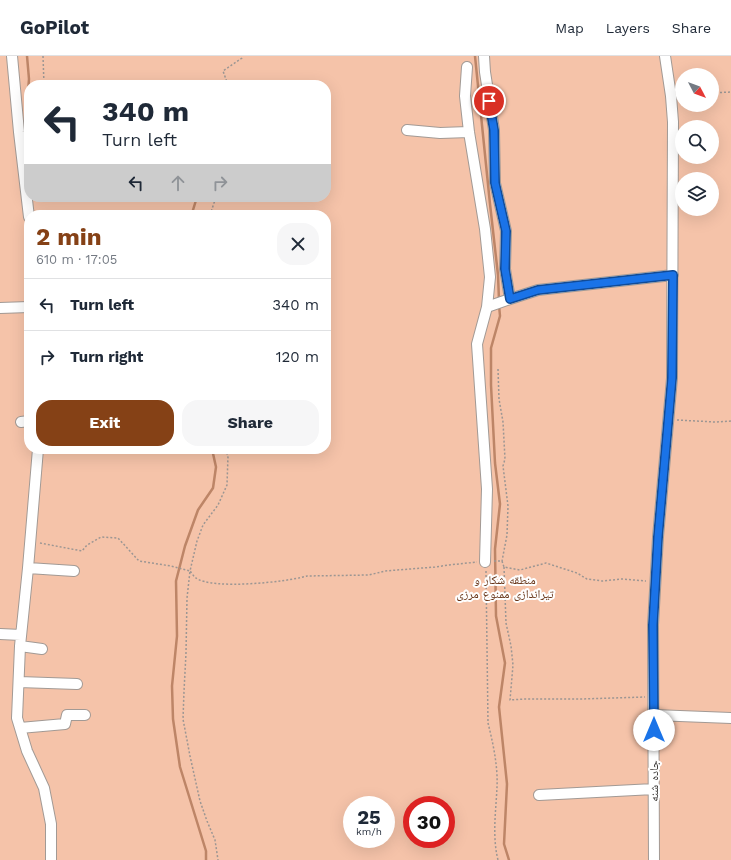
<!DOCTYPE html>
<meta charset="utf-8">
<style>
body{margin:0;font-family:"Work Sans","Noto Naskh Arabic",sans-serif;background:#f6f6f7;color:#1f2937;height:100vh;display:flex;flex-direction:column;font-size:15px;white-space:nowrap}
*{box-sizing:border-box;margin:0}
p{font-size:13px;color:#747a83}
.icon{flex:none;width:22px;height:22px;fill:none;stroke:currentColor;stroke-width:2;stroke-linecap:round;stroke-linejoin:round}
.map{position:relative;flex:1;overflow:hidden}
.details{position:absolute;left:24px;top:154px;width:307px;height:244px;display:flex;flex-direction:column;background:#fff;border-radius:16px;box-shadow:0 4px 16px #0002}
.details>*{flex:none}
.hud{position:absolute;left:24px;top:24px;width:307px;height:122px;border-radius:16px;box-shadow:0 4px 16px #0002;background:#fff;color:#1f2937;overflow:hidden}
.needle{width:26px;rotate:131deg}
.controls{position:absolute;left:675px;top:12px;display:grid;gap:8px}
.controls a{display:grid;place-items:center;width:44px;height:44px;border-radius:50%;background:#fff;box-shadow:0 4px 16px #0002;font-size:20px}
.speed{position:absolute;left:343px;top:740px;display:flex;gap:8px;font-size:20px;font-weight:700;text-align:center}
.speed>*{display:grid;place-content:center;width:52px;height:52px;border-radius:50%;background:#fff;box-shadow:0 4px 16px #0002;line-height:1}
.speed small{font-size:10px;font-weight:400}
.speed .limit{border:6px solid #d22;background:#fff;color:#111}
.pin{position:absolute;display:grid;place-items:center;width:34px;height:34px;color:#fff;margin:-17px;border:2px solid #fff;border-radius:50%;box-shadow:0 1px 4px #0007}
.me{position:absolute;width:44px;margin:-22px;rotate:0deg;stroke-linejoin:round;filter:drop-shadow(0 0 3px #0008)}
.turn{display:flex;align-items:center;gap:14px;height:84px;padding:0 12px;font-size:18px}
.turn .icon{width:52px;height:52px;stroke-width:2.5}
.turn b{display:block;font-size:28px;line-height:34px}
.lanes{display:flex;align-items:center;height:38px;padding:0 12px;background:#0003;justify-content:center;gap:20px;direction:ltr}
.lanes .off{opacity:.35}
.round{display:grid;place-items:center;flex:none;width:42px;height:42px;border-radius:16px;background:#f6f6f7}
.overview{display:flex;align-items:center;justify-content:space-between;height:68px;padding:0 12px}
h1{font-size:24px;font-weight:700;line-height:30px;color:#854116}
.action{display:flex;gap:8px;margin-top:auto;padding:8px 12px}
.action a{flex:1;height:46px;border-radius:16px;background:#854116;color:#fff;font-size:16px;font-weight:700;line-height:46px;text-align:center}
.action a+a{background:#f6f6f7;color:#1f2937}
ul{padding:0;list-style:none}
li{display:flex;align-items:center;gap:12px;height:52px;padding:0 12px;border-top:1px solid #e0e1e3}
li div{flex:1}
li b{display:block;font-size:15px}
li em{font-style:normal}
header{display:flex;align-items:center;gap:24px;box-sizing:border-box;height:56px;padding:0 20px;background:#fff;border-bottom:1px solid #e0e1e3}
header strong{font-size:19px}
nav{display:flex;gap:22px;margin-inline-start:auto;font-size:14px}
.map>svg:first-child{display:block}
</style>
<header>
<strong>GoPilot</strong>
<nav><a>Map</a><a>Layers</a><a>Share</a></nav>
</header>
<div class="map">
<svg width="731" height="804" viewBox="0 0 731 804">
<rect width="100%" height="100%" fill="#f8efeb"/>
<path fill="#f5c3a9" fill-rule="evenodd" d="M 0,0 L 731,0 L 731,804 L 0,804 ZM 682,19 L 712,19 L 712,49 L 682,49 ZM 29,29 L 326,29 L 326,141 L 29,141 ZM 682,71 L 712,71 L 712,101 L 682,101 ZM 682,123 L 712,123 L 712,153 L 682,153 ZM 29,159 L 326,159 L 326,393 L 29,393 ZM 352,749 L 386,749 L 386,783 L 352,783 ZM 412,749 L 446,749 L 446,783 L 412,783 Z"/>
<g fill="none" stroke-linecap="round" stroke-linejoin="round">
<path stroke="#bd8567" stroke-width="2.5" d="M 27,0 L 29,23 L 27,49 L 29,68
M 475,0 L 490,148 L 498,219 L 499,244
M 193,159 L 193,154 L 197,141
M 499,249 L 500,260 L 491,292 L 491,329 L 495,407 L 500,448 L 495,493 L 496,560 L 505,607 L 499,651 L 507,728 L 504,788 L 509,804
M 206,804 L 206,795 L 180,711 L 173,663 L 172,630 L 177,580 L 176,525 L 185,490 L 198,454 L 213,432 L 216,411 L 212,393"/>
<g stroke="#a29a95" stroke-width="12">
<path id="minor" d="M 12,0 L 19,76 L 29,161
M 484,0 L 485,16 L 494,74 L 495,127 L 506,175 L 505,213 L 510,243 L 487,251 L 477,288 L 487,433 L 485,506
M 467,11 L 465,40 L 469,76 L 485,173 L 490,221 L 487,251
M 407,74 L 440,77 L 469,76
M 510,243 L 538,234 L 673,219
M 0,252 L 29,251
M 21,366 L 29,365
M 38,393 L 28,512 L 20,590 L 17,662 L 27,695 L 44,732 L 51,768 L 51,804
M 28,512 L 74,515
M 0,578 L 21,579
M 20,590 L 42,593
M 19,626 L 77,628
M 654,659 L 731,662
M 20,672 L 65,668 L 67,659 L 85,659
M 539,739 L 654,733
M 654,804 L 653,569 L 658,481 L 672,322 L 673,66 L 671,40 L 665,0"/>
</g>
<path stroke="#9c9693" stroke-width="1.5" stroke-dasharray="2 2" stroke-linecap="butt" d="M 43,0 L 44,29
M 228,29 L 223,15 L 242,2 L 242,0
M 712,37 L 731,36
M 210,159 L 216,141
M 498,313 L 499,343 L 503,366 L 505,403 L 503,410 L 508,450 L 507,479 L 502,505
M 677,364 L 715,366 L 731,365
M 225,393 L 228,400 L 227,429 L 218,449 L 203,469 L 197,485 L 190,515 C 192,517 194,521 196,522 C 212,534 287,526 307,520 L 369,519 L 385,515 L 435,511 L 449,509 L 477,506
M 40,487 L 82,495 L 87,489 L 101,481 L 118,482 L 139,505 L 171,510 L 190,515 L 187,542 L 186,597 L 184,635 L 183,663 L 190,700 L 200,745 L 207,765 L 215,784 L 218,804
M 494,505 L 502,505 L 504,511 L 520,514 L 546,507 L 577,517 L 587,523 L 602,525 L 622,523 L 646,525
M 504,511 L 506,567 L 511,590 L 513,609 L 510,644 L 524,643 L 581,643 L 645,641
M 486,515 L 488,667 C 493,687 498,710 497,731 C 496,755 492,780 498,804"/>
<use href="#minor" stroke="#fff" stroke-width="10"/>
</g>
<g fill="none" stroke-linecap="round" stroke-linejoin="round">
<g stroke="#114b97" stroke-width="10">
<path id="route" d="M 489,45 L 494,74 L 495,127 L 506,175 L 505,213 L 510,243 L 538,234 L 673,219 L 672,322 L 658,481 L 653,569 L 654,674"/>
</g>
<use href="#route" stroke="#1a73e8" stroke-width="7"/>
</g>
<g text-anchor="middle" stroke-width="4" stroke-linejoin="round" paint-order="stroke">
<g font-size="12" fill="#683518" stroke="#fefefe">
<text x="505" y="528">منطقه شکار و<tspan x="505" dy="14">تیراندازی ممنوع مرزی</tspan></text>
</g>
<g font-size="12" fill="#373432" stroke="#fefefe">
<text transform="translate(654 725) rotate(-90)" y="4">جاده شنه</text>
</g>
</g>
</svg>
<div class="controls">
<a><svg class="needle" viewBox="-14 -14 28 28"><path d="M0-13l5 13h-10z" fill="#e53935"/><path d="M0 13l5-13h-10z" fill="#747a83"/></svg></a>
<a><svg class="icon" aria-label="search" viewBox="0 0 24 24"><circle cx="10" cy="10" r="6"/><path d="M15 15l6 6"/></svg></a>
<a><svg class="icon" aria-label="layers" viewBox="0 0 24 24"><path d="M12 4l9 5-9 5-9-5zM3 14l9 5 9-5"/></svg></a>
</div>
<div class="speed"><div>25<small>km/h</small></div><div class="limit">30</div></div>
<div class="pin" style="left:489px;top:45px;background:#d93025"><svg class="icon" aria-label="arrive" viewBox="0 0 24 24"><path d="M6 21V4h12l-3 4 3 4H6"/></svg></div>
<svg class="me" style="left:654px;top:674px" viewBox="-20 -20 40 40"><circle r="19" fill="#fff"/><path d="M0-13L10 11 0 6-10 11z" fill="#1a73e8"/></svg>
<div class="hud">
<div class="turn"><svg class="icon" aria-label="left" viewBox="0 0 24 24"><path d="M17 20v-9H6M10 6l-5 5 5 5"/></svg><div><b>340 m</b>Turn left</div></div>
<div class="lanes"><svg class="icon" aria-label="left" viewBox="0 0 24 24"><path d="M17 20v-9H6M10 6l-5 5 5 5"/></svg><svg class="icon off" aria-label="ahead" viewBox="0 0 24 24"><path d="M12 20V5M6 11l6-6 6 6"/></svg><svg class="icon off" aria-label="right" viewBox="0 0 24 24"><path d="M7 20v-9h11M14 6l5 5-5 5"/></svg></div>
</div>
<section class="details">
<div class="overview"><div><h1>2 min</h1><p>610 m · 17:05</p></div><a class="round"><svg class="icon" aria-label="close" viewBox="0 0 24 24"><path d="M6 6l12 12M18 6L6 18"/></svg></a></div>
<ul>
<li><svg class="icon" aria-label="left" viewBox="0 0 24 24"><path d="M17 20v-9H6M10 6l-5 5 5 5"/></svg><div><b>Turn left</b></div><em>340 m</em></li>
<li><svg class="icon" aria-label="right" viewBox="0 0 24 24"><path d="M7 20v-9h11M14 6l5 5-5 5"/></svg><div><b>Turn right</b></div><em>120 m</em></li>
</ul>
<div class="action"><a>Exit</a><a>Share</a></div>
</section>
</div>
